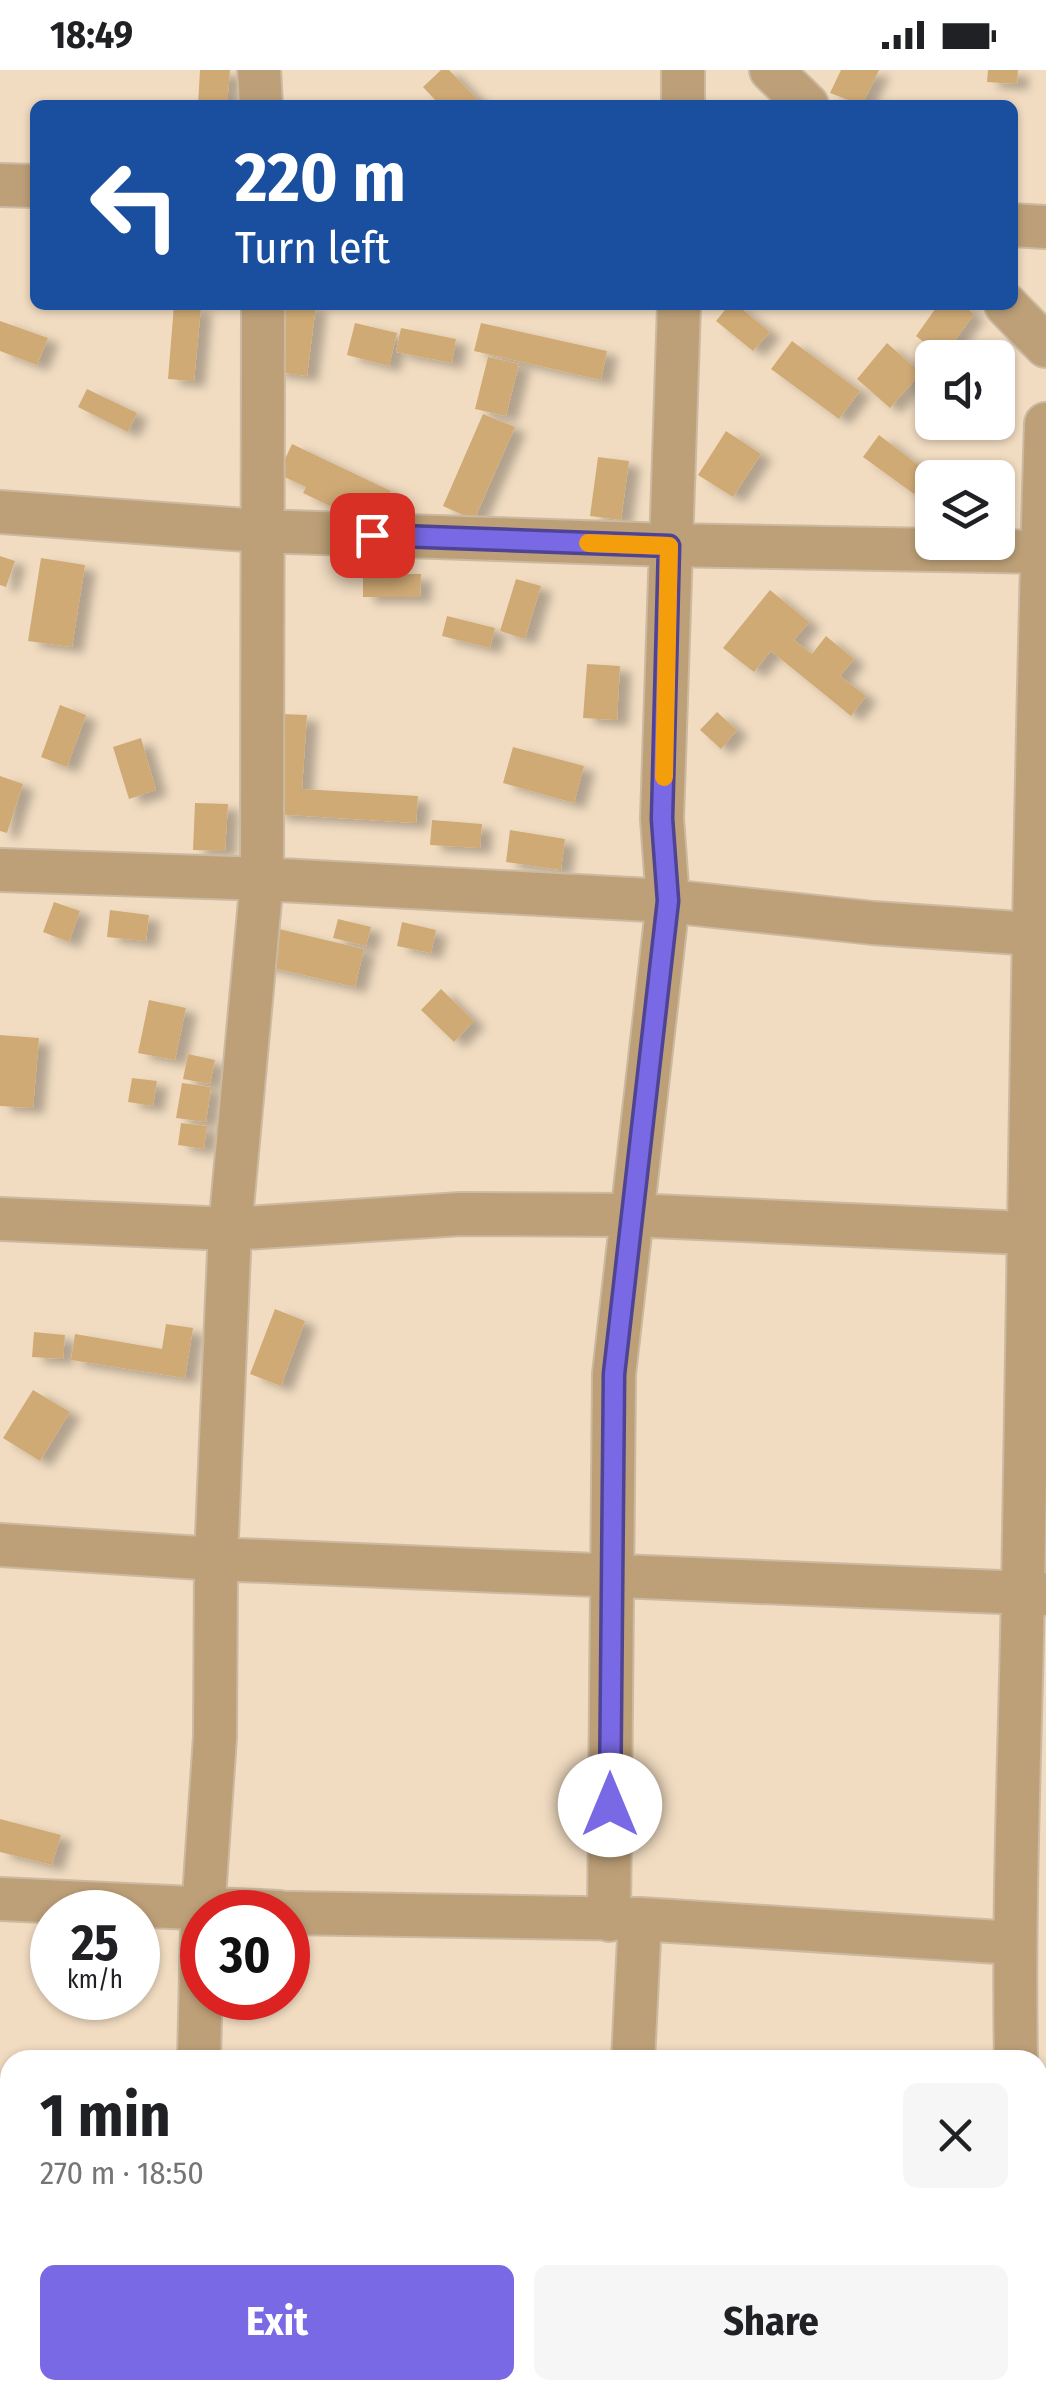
<!DOCTYPE html>
<meta charset="utf-8">
<style>
body{margin:0;font-family:"Fira Sans Condensed",sans-serif;background:#f6f6f6;color:#202124;height:100vh;display:flex;flex-direction:column;font-size:38px;white-space:nowrap}
*{box-sizing:border-box;margin:0}
p{font-size:32px;color:#757577}
.icon{flex:none;width:55px;height:55px;fill:none;stroke:currentColor;stroke-width:2;stroke-linecap:round;stroke-linejoin:round}
.map{position:relative;flex:1;overflow:hidden}
.sheet{position:absolute;left:0px;top:1980px;width:1048px;height:350px;display:flex;flex-direction:column;background:#fff;border-radius:30px 30px 0 0;box-shadow:0 2px 8px #0004}
.sheet>*{flex:none}
.guide{position:absolute;left:30px;top:30px;width:988px;height:210px;border-radius:15px;box-shadow:0 2px 8px #0004;background:#1a4fa0;color:#fff;overflow:hidden}
.fabs{position:absolute;left:915px;top:270px;display:grid;gap:20px}
.fabs a{display:grid;place-items:center;width:100px;height:100px;border-radius:15px;background:#fff;box-shadow:0 2px 8px #0004;font-size:50px}
.speed{position:absolute;left:30px;top:1820px;display:flex;gap:20px;font-size:50px;font-weight:700;text-align:center}
.speed>*{display:grid;place-content:center;width:130px;height:130px;border-radius:50%;background:#fff;box-shadow:0 2px 8px #0004;line-height:1}
.speed small{font-size:25px;font-weight:400}
.speed .limit{border:15px solid #d22;background:#fff;color:#111}
.pin{position:absolute;display:grid;place-items:center;width:85px;height:85px;color:#fff;margin:-42px;border-radius:20px;box-shadow:0 5px 15px #0006}
.me{position:absolute;width:110px;margin:-55px;rotate:0deg;stroke-linejoin:round;filter:drop-shadow(0 0 8px #0008)}
.turn{display:flex;align-items:center;gap:35px;height:210px;padding:0 40px;font-size:45px}
.turn .icon{width:130px;height:130px;stroke-width:2.5}
.turn b{display:block;font-size:70px;line-height:85px}
.round{display:grid;place-items:center;flex:none;width:105px;height:105px;border-radius:15px;background:#f6f6f6}
.headline{display:flex;align-items:center;justify-content:space-between;height:170px;padding:0 40px}
h1{font-size:60px;font-weight:700;line-height:75px}
.primary-button{display:flex;gap:20px;margin-top:auto;padding:20px 40px}
.primary-button a{flex:1;height:115px;border-radius:15px;background:#7a69e4;color:#fff;font-size:40px;font-weight:700;line-height:115px;text-align:center}
.primary-button a+a{background:#f6f6f6;color:#202124}
.status{display:flex;justify-content:space-between;align-items:center;height:70px;padding:0 50px;background:#fff;direction:ltr}
.status svg{height:28px;fill:currentColor}
.map>svg:first-child{display:block}
</style>
<div class="status"><b>18:49</b><svg viewBox="0 0 49 12"><path d="M0 12V9h3v3zM5 12V6h3v6zM10 12V3h3v9zM15 12V0h3v12zM26 1h20v11H26zM47 4h2v5h-2z"/></svg></div>
<div class="map">
<svg width="1046" height="2330" viewBox="0 0 1046 2330">
<defs>
<filter id="shadow"><feDropShadow dx="11" dy="6" stdDeviation="5" flood-color="#0004"/></filter>
</defs>
<rect width="100%" height="100%" fill="#f1dcc1"/>
<path fill="#d0aa74" filter="url(#shadow)" d="M 200,0 L 230,0 L 227,35 L 198,35 Z
M 441,0 L 449,0 L 480,32 L 440,35 L 423,17 Z
M 841,0 L 879,0 L 862,35 L 830,23 Z
M 988,0 L 1018,0 L 1017,14 L 987,12 Z
M 174,235 L 201,237 L 194,311 L 168,309 Z
M 280,235 L 316,235 L 307,306 L 271,301 Z
M 729,235 L 737,235 L 770,262 L 753,281 L 716,251 Z
M 938,235 L 962,235 L 974,244 L 943,287 L 916,266 Z
M 0,251 L 48,268 L 37,295 L 0,281 Z
M 355,253 L 397,263 L 389,296 L 347,285 Z
M 481,253 L 607,281 L 601,310 L 474,281 Z
M 401,258 L 456,269 L 452,293 L 396,282 Z
M 792,271 L 860,321 L 839,349 L 771,299 Z
M 887,273 L 921,303 L 890,338 L 857,309 Z
M 488,287 L 519,294 L 506,346 L 475,339 Z
M 87,319 L 137,343 L 128,362 L 78,337 Z
M 483,344 L 515,357 L 474,450 L 443,436 Z
M 726,361 L 761,384 L 733,427 L 698,405 Z
M 879,365 L 929,403 L 914,424 L 863,387 Z
M 292,374 L 391,421 L 374,457 L 303,423 L 306,417 L 278,404 Z
M 598,387 L 629,391 L 621,450 L 590,446 Z
M 0,486 L 15,491 L 6,517 L 0,515 Z
M 41,488 L 85,495 L 72,577 L 28,571 Z
M 363,504 L 421,504 L 420,527 L 363,527 Z
M 516,509 L 541,516 L 525,569 L 500,561 Z
M 770,520 L 809,552 L 794,570 L 812,584 L 826,566 L 854,589 L 840,606 L 866,626 L 851,646 L 771,581 L 754,602 L 723,578 Z
M 447,546 L 495,558 L 490,578 L 442,566 Z
M 587,594 L 620,596 L 617,650 L 583,648 Z
M 60,635 L 86,645 L 67,697 L 41,687 Z
M 717,642 L 737,660 L 721,679 L 700,660 Z
M 281,644 L 307,645 L 302,719 L 418,726 L 416,753 L 274,744 Z
M 141,668 L 156,720 L 129,729 L 113,677 Z
M 513,677 L 584,696 L 574,733 L 503,713 Z
M 0,706 L 23,714 L 7,763 L 0,761 Z
M 195,733 L 228,734 L 225,781 L 193,780 Z
M 432,750 L 482,754 L 480,778 L 430,775 Z
M 510,760 L 565,769 L 561,800 L 506,792 Z
M 54,832 L 80,841 L 69,872 L 43,862 Z
M 110,840 L 149,845 L 146,871 L 107,867 Z
M 338,849 L 371,857 L 366,876 L 333,868 Z
M 402,852 L 436,860 L 431,883 L 397,876 Z
M 266,856 L 364,879 L 355,917 L 257,894 Z
M 441,919 L 474,951 L 454,972 L 421,940 Z
M 149,930 L 186,938 L 175,990 L 138,983 Z
M 0,965 L 39,968 L 33,1038 L 0,1036 Z
M 188,984 L 215,990 L 210,1014 L 183,1009 Z
M 132,1008 L 157,1011 L 153,1036 L 128,1032 Z
M 182,1013 L 211,1017 L 206,1052 L 176,1048 Z
M 181,1053 L 207,1056 L 204,1079 L 178,1075 Z
M 275,1239 L 305,1251 L 281,1316 L 250,1304 Z
M 166,1254 L 193,1258 L 185,1308 L 71,1290 L 75,1264 L 162,1279 Z
M 34,1262 L 65,1265 L 63,1289 L 32,1287 Z
M 33,1320 L 70,1342 L 40,1391 L 3,1368 Z
M 0,1749 L 61,1765 L 52,1795 L 0,1782 Z"/>
<g fill="none" stroke-linecap="round" stroke-linejoin="round">
<g stroke="#cbb9a1" stroke-width="46">
<path id="street" d="M 259,0 L 261,35
M 771,0 L 807,35
M 683,35 L 683,0
M 0,115 L 35,116
M 1012,155 L 1046,157
M 1006,235 L 1046,276
M 0,442 L 260,461 L 669,475 L 1046,482
M 0,800 L 262,809 L 668,831 L 873,853 L 1046,865
M 0,1149 L 230,1159 L 461,1144 L 631,1145 L 1046,1164
M 0,1475 L 216,1489 L 1046,1524
M 0,1829 L 279,1842
M 203,1842 L 215,1667 L 216,1489 L 230,1159 L 262,809 L 263,235
M 288,1843 L 640,1849 L 1014,1873
M 609,1850 L 614,1304 L 668,831 L 662,749 L 679,235
M 199,1990 L 202,1860
M 633,1990 L 640,1849
M 1016,1990 C 1013,1834 1020,1678 1023,1521 C 1030,1132 1034,743 1046,354
M 0,2210 L 10,2211
M 186,2330 L 186,2320
M 617,2330 L 618,2320
M 1022,2330 L 1023,2320"/>
</g>
<use href="#street" stroke="#bda078" stroke-width="42"/>
</g>
<g fill="none" stroke-linecap="round" stroke-linejoin="round">
<g stroke="#4f4494" stroke-width="25">
<path id="route" d="M 372,465 L 669,476 L 662,749 L 668,831 L 614,1304 L 610,1735"/>
</g>
<use href="#route" stroke="#7a69e4" stroke-width="18"/>
<path stroke="#f59e0b" stroke-width="18" d="M 588,473 L 669,476 L 664,707"/>
</g>
</svg>
<div class="fabs">
<a><svg class="icon" aria-label="sound" viewBox="0 0 24 24"><path d="M4 9h4l5-4v14l-5-4H4zM17 9q2 3 0 6"/></svg></a>
<a><svg class="icon" aria-label="layers" viewBox="0 0 24 24"><path d="M12 4l9 5-9 5-9-5zM3 14l9 5 9-5"/></svg></a>
</div>
<div class="speed"><div>25<small>km/h</small></div><div class="limit">30</div></div>
<div class="pin" style="left:372px;top:465px;background:#d93025"><svg class="icon" aria-label="arrive" viewBox="0 0 24 24"><path d="M6 21V4h12l-3 4 3 4H6"/></svg></div>
<svg class="me" style="left:610px;top:1735px" viewBox="-20 -20 40 40"><circle r="19" fill="#fff"/><path d="M0-13L10 11 0 6-10 11z" fill="#7a69e4"/></svg>
<div class="guide">
<div class="turn"><svg class="icon" aria-label="left" viewBox="0 0 24 24"><path d="M17 20v-9H6M10 6l-5 5 5 5"/></svg><div><b>220 m</b>Turn left</div></div>
</div>
<section class="sheet">
<div class="headline"><div><h1>1 min</h1><p>270 m · 18:50</p></div><a class="round"><svg class="icon" aria-label="close" viewBox="0 0 24 24"><path d="M6 6l12 12M18 6L6 18"/></svg></a></div>
<div class="primary-button"><a>Exit</a><a>Share</a></div>
</section>
</div>
